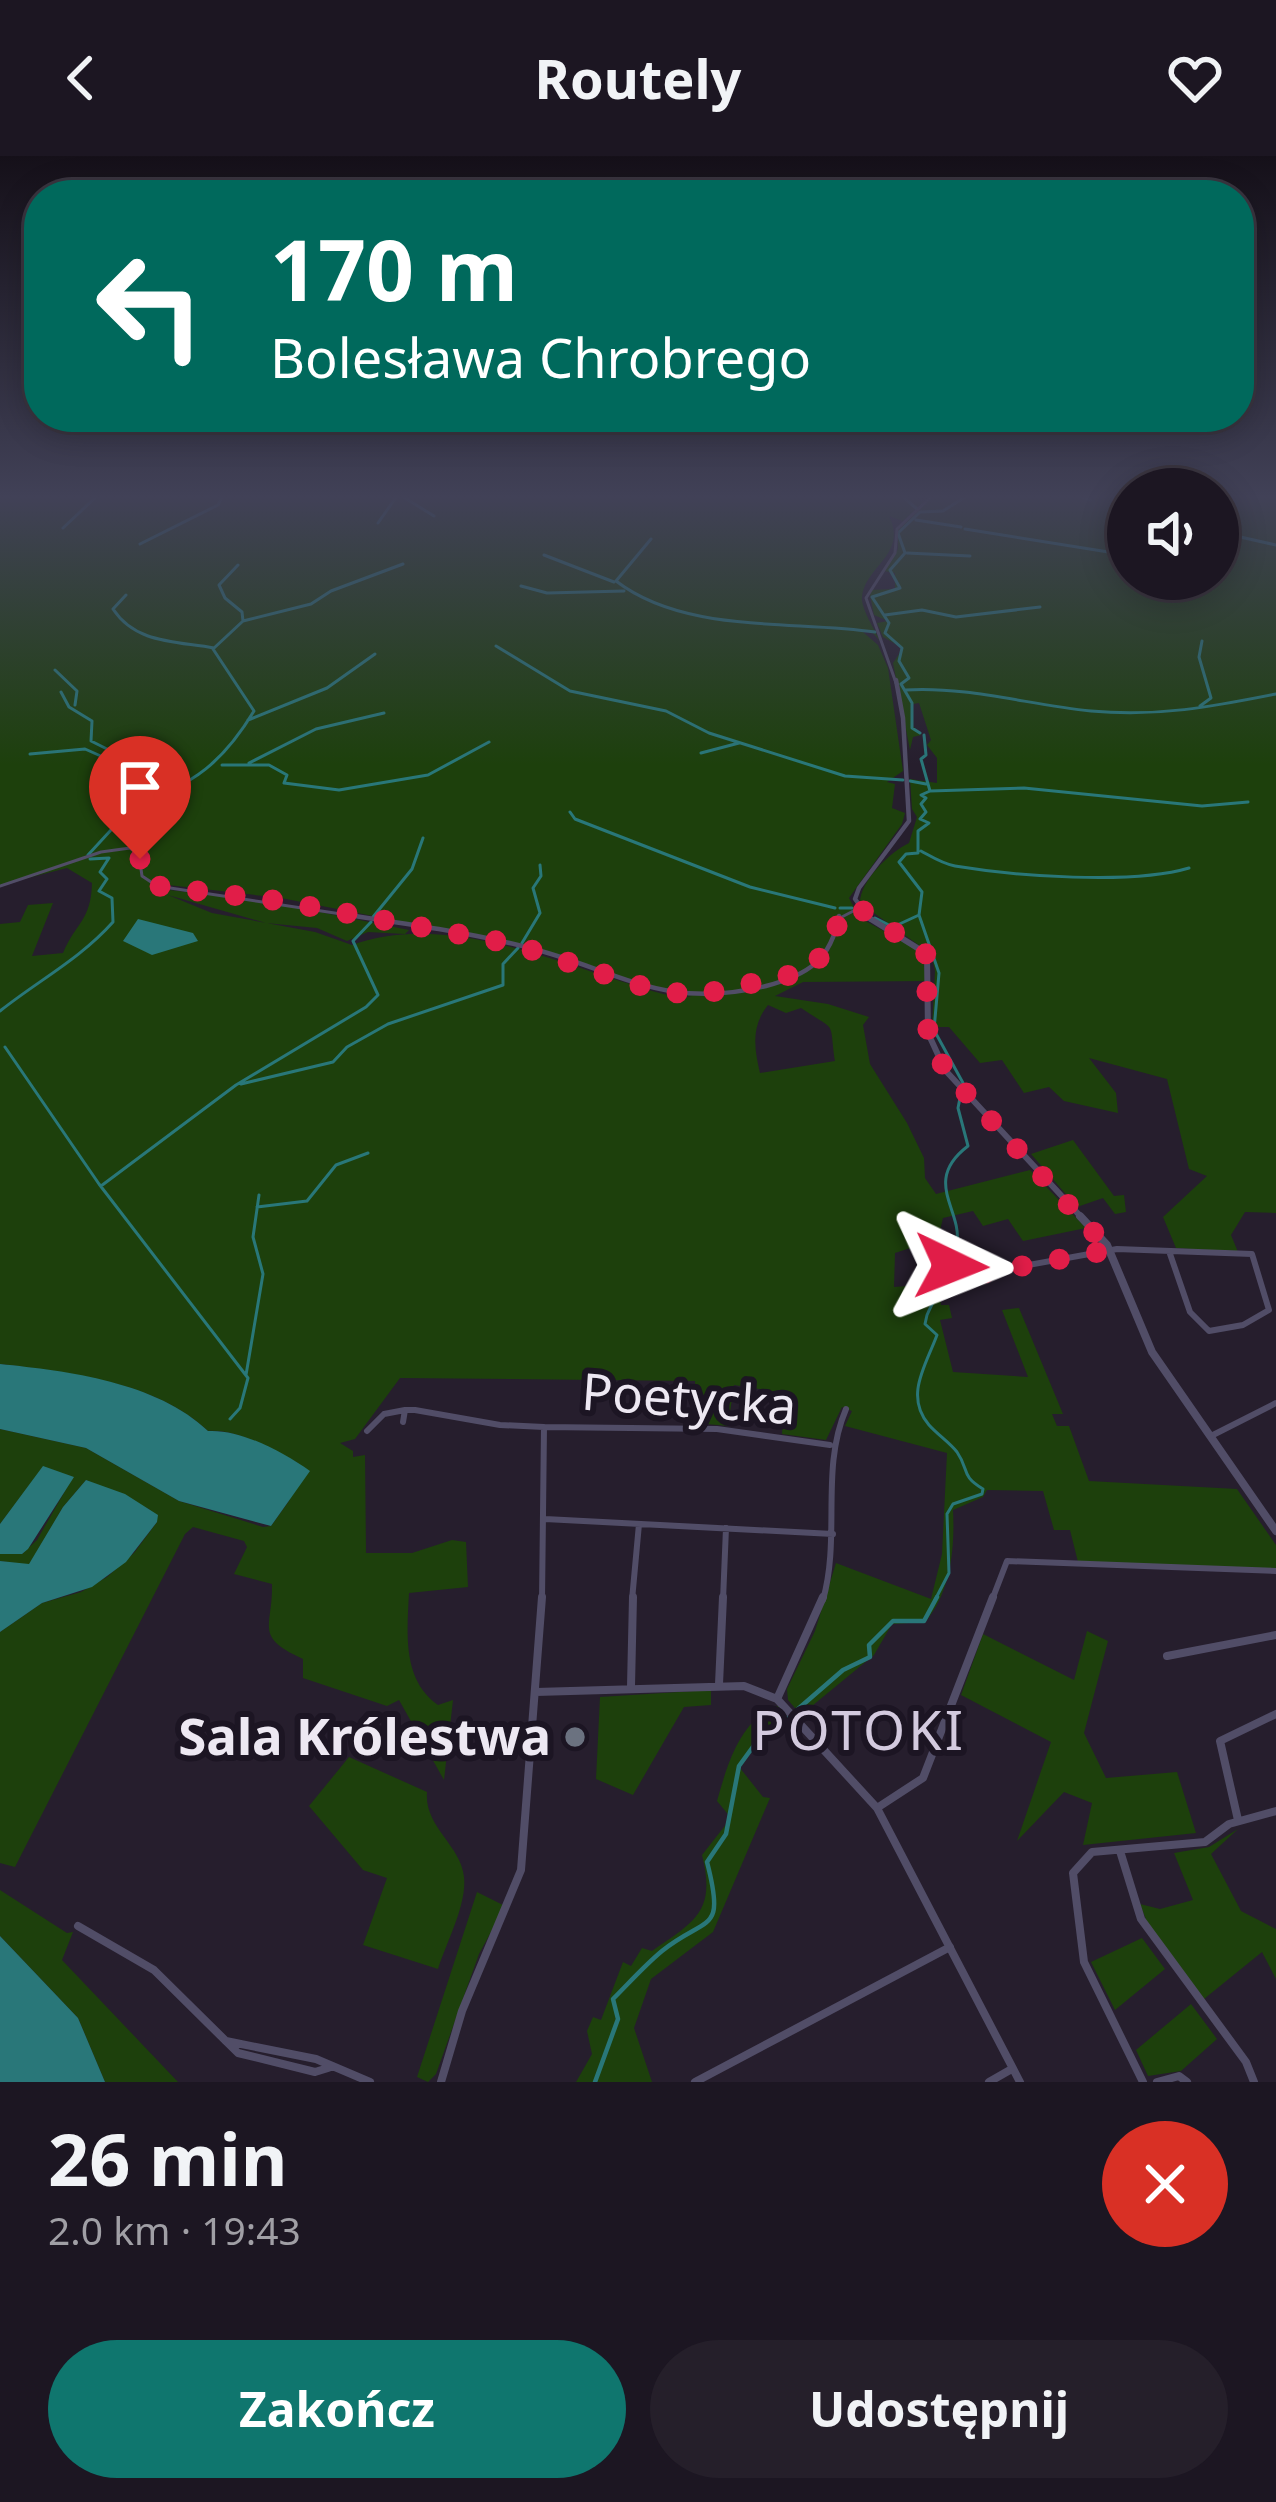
<!DOCTYPE html>
<html lang="pl">
<meta charset="utf-8">
<style>
body{margin:0;font-family:"Noto Sans",sans-serif;background:#251f2a;color:#f1f3f6;height:100vh;display:flex;flex-direction:column;font-size:45px;white-space:nowrap}
*{box-sizing:border-box;margin:0}
p{font-size:39px;color:#a09fa5}
.icon{flex:none;width:66px;height:66px;fill:none;stroke:currentColor;stroke-width:2;stroke-linecap:round;stroke-linejoin:round}
.map{position:relative;height:1926px;overflow:hidden}
.side{display:flex;flex-direction:column;background:#1c1622;flex:1}
.side>*{flex:none}
.hud{position:absolute;left:24px;top:24px;width:1230px;height:252px;border-radius:48px;box-shadow:0 6px 30px #0003,0 0 0 3px #3a3540;background:#00695c;color:#fff;overflow:hidden}
.tools{position:absolute;left:1107px;top:312px;display:grid;gap:24px}
.tools a{display:grid;place-items:center;width:132px;height:132px;border-radius:50%;background:#1c1622;box-shadow:0 6px 30px #0003,0 0 0 3px #3a3540;font-size:60px}
.pin{position:absolute;display:grid;place-items:center;width:102px;height:102px;color:#fff;margin:-123px -51px;border-radius:50% 50% 50% 0;rotate:-45deg;box-shadow:0 0 12px #0007}
.pin .icon{rotate:45deg}
.me{position:absolute;width:132px;margin:-66px;rotate:92deg;stroke-linejoin:round;filter:drop-shadow(0 0 9px #0008)}
.turn{display:flex;align-items:center;gap:42px;height:252px;padding:0 48px;font-size:54px}
.turn .icon{width:156px;height:156px;stroke-width:2.5}
.turn b{display:block;font-size:84px;line-height:102px}
.round{display:grid;place-items:center;flex:none;width:126px;height:126px;border-radius:63px;background:#251f2a}
.head{display:flex;align-items:center;justify-content:space-between;height:204px;padding:0 48px}
h1{font-size:72px;font-weight:700;line-height:90px}
.action{display:flex;gap:24px;margin-top:auto;padding:24px 48px}
.action a{flex:1;height:138px;border-radius:72px;background:#0f766e;color:#fff;font-size:48px;font-weight:700;line-height:138px;text-align:center}
.action a+a{background:#251f2a;color:#f1f3f6}
header{display:flex;justify-content:space-between;align-items:center;height:156px;padding:0 48px;background:#1c1622;font-size:54px;font-weight:700}
.map>svg:first-child{display:block}
</style>
<header><svg class="icon" aria-label="back" viewBox="0 0 24 24"><path d="M15 5l-7 7 7 7"/></svg>Routely<svg class="icon" aria-label="heart" viewBox="0 0 24 24"><path d="M12 20l-8-8c-3-5 5-10 8-4 3-6 11-1 8 4z"/></svg></header>
<div class="map">
<svg width="1276" height="1926" viewBox="0 0 1276 1926">
<rect width="100%" height="100%" fill="#261e2d"/>
<path fill="#1d400c" fill-rule="evenodd" d="M 0,339 L 926,339 L 916,343 L 923,346 L 903,365 L 889,360 C 908,399 865,410 862,441 C 861,453 875,474 880,485 L 870,474 L 863,476 L 878,489 L 888,512 L 903,615 L 887,626 L 895,628 L 892,652 L 905,657 L 902,668 L 849,742 L 860,762 L 922,796 L 926,825 L 803,826 L 775,840 L 828,848 L 869,861 L 863,869 L 870,908 L 907,967 L 924,1002 L 925,1022 L 936,1038 L 1030,1014 L 1086,1072 L 1023,1085 L 1008,1063 L 983,1070 L 973,1055 L 943,1062 L 938,1083 L 895,1097 L 894,1131 L 923,1129 L 939,1135 L 941,1149 L 949,1149 L 952,1162 L 940,1164 L 953,1216 L 1028,1221 L 1002,1154 L 1019,1152 L 1063,1258 L 1052,1258 L 1057,1270 L 1069,1270 L 1089,1325 L 1237,1333 L 1276,1389 L 1276,1413 L 1078,1406 L 1070,1374 L 1054,1374 L 1043,1335 L 987,1334 L 983,1341 L 953,1354 C 955,1390 951,1437 925,1466 L 892,1468 L 874,1499 L 801,1559 L 788,1544 L 787,1533 L 815,1475 L 836,1407 L 931,1443 L 942,1398 L 947,1297 L 845,1270 L 852,1255 L 842,1251 L 826,1284 L 782,1278 L 784,1237 L 734,1229 L 728,1270 L 696,1267 L 695,1225 L 400,1222 L 355,1283 L 340,1287 L 353,1295 L 353,1301 L 365,1299 L 366,1397 L 412,1397 L 452,1384 L 466,1386 L 468,1431 L 409,1437 C 407,1477 402,1524 438,1549 L 453,1544 L 444,1624 L 399,1544 L 387,1550 L 303,1522 L 303,1503 C 253,1480 273,1472 272,1428 L 234,1418 L 247,1391 L 244,1385 L 193,1371 L 185,1378 L 15,1711 L 0,1707 L 0,1476 L 42,1447 L 81,1436 L 107,1421 L 134,1397 L 157,1366 L 149,1353 L 86,1324 L 63,1351 L 29,1409 L 0,1405 L 0,1398 L 22,1398 L 37,1384 L 73,1321 L 43,1311 L 0,1368 L 0,1273 L 86,1292 L 179,1345 L 263,1371 L 271,1370 L 289,1345 L 298,1307 C 271,1294 239,1273 208,1275 C 157,1226 68,1216 0,1208 L 0,768 L 20,766 L 28,749 L 53,747 L 32,800 L 63,797 C 76,766 91,765 92,727 L 67,712 L 0,729 ZM 168,729 L 281,742 L 527,790 L 648,831 L 692,841 C 667,842 644,832 620,825 C 537,798 436,758 352,789 L 315,776 L 212,757 L 168,739 L 266,767 L 317,772 L 347,785 L 368,776 L 405,778 L 409,774 L 270,746 L 169,734 ZM 768,849 L 786,857 L 801,852 C 838,877 829,862 835,905 L 760,917 C 754,892 751,870 768,849 Z
M 935,339 L 1128,339 L 1128,423 L 1218,423 L 1218,339 L 1276,339 L 1276,1057 L 1245,1056 L 1231,1079 L 1238,1096 L 1176,1092 L 1163,1061 L 1207,1020 L 1189,1013 L 1167,923 L 1089,902 L 1116,937 L 1118,957 L 1064,945 L 1049,931 L 1024,937 L 1002,904 L 980,907 L 949,871 L 932,871 L 935,815 L 931,798 L 860,747 C 860,725 890,696 909,687 L 917,661 L 912,653 L 910,623 L 937,627 L 937,602 L 927,589 L 931,584 L 919,547 L 913,548 L 911,568 L 921,579 L 913,581 L 910,594 L 893,507 L 903,492 L 883,481 L 877,467 L 888,465 L 874,459 L 869,434 L 895,433 L 895,417 L 884,415 L 898,393 L 898,374 Z
M 1073,984 L 1114,1040 L 1124,1039 L 1126,1056 L 1115,1058 L 1103,1042 L 1077,1051 L 1031,998 Z
M 1087,1475 L 1108,1485 L 1084,1577 L 1106,1622 L 1177,1616 L 1196,1677 L 1083,1689 L 1092,1647 L 1064,1636 L 1017,1685 L 1051,1586 L 961,1539 L 983,1478 L 1074,1524 Z
M 711,1534 L 711,1549 L 684,1551 L 633,1639 L 596,1623 L 600,1541 Z
M 778,1550 L 794,1568 L 753,1593 L 740,1612 L 763,1641 L 770,1642 L 713,1776 L 651,1823 L 634,1872 L 652,1926 L 576,1926 L 592,1898 L 587,1875 L 593,1861 L 601,1864 L 623,1806 L 631,1810 L 642,1792 L 652,1795 C 696,1765 716,1755 702,1699 L 731,1662 L 717,1645 C 727,1610 740,1562 778,1550 Z
M 349,1601 L 427,1636 C 424,1671 461,1689 464,1721 C 467,1749 446,1787 438,1813 L 363,1789 L 387,1722 L 363,1714 L 309,1650 Z
M 1238,1673 L 1211,1698 L 1241,1755 L 1276,1773 L 1276,1823 L 1262,1796 L 1204,1843 L 1147,1766 L 1140,1748 L 1160,1753 L 1193,1744 L 1174,1697 L 1209,1691 Z
M 0,1734 L 67,1777 L 73,1776 L 62,1804 L 178,1926 L 105,1926 L 78,1862 L 0,1780 Z
M 477,1736 L 505,1750 L 479,1798 L 436,1918 L 428,1926 L 417,1921 Z
M 1142,1782 L 1165,1813 L 1115,1854 L 1091,1806 Z
M 1191,1848 L 1217,1883 L 1181,1915 L 1148,1920 L 1136,1894 Z"/>
<path fill="#297779" d="M 138,763 L 193,777 L 198,785 L 152,799 L 123,785 Z
M 0,1208 C 68,1215 157,1226 208,1275 C 241,1273 283,1296 310,1315 L 271,1370 L 179,1345 L 86,1292 L 0,1273 Z
M 43,1310 L 74,1321 L 28,1393 L 22,1398 L 0,1398 L 0,1368 Z
M 86,1324 L 125,1338 L 158,1359 L 157,1366 L 126,1406 L 92,1431 L 42,1447 L 0,1476 L 0,1405 L 29,1408 L 63,1351 Z
M 0,1780 L 78,1862 L 105,1926 L 0,1926 Z"/>
<g fill="none" stroke-linecap="round" stroke-linejoin="round">
<path stroke="#297779" stroke-width="3" d="M 400,339 L 434,360
M 901,339 L 917,353
M 1077,339 L 1090,344
M 916,364 L 961,371
M 378,367 L 397,340
M 63,372 L 98,339
M 965,373 L 1121,398
M 1218,376 L 1276,389
M 651,383 L 616,425 C 685,478 792,464 875,476
M 140,388 L 218,349 L 223,339
M 907,397 L 970,400
M 544,399 L 614,426
M 238,409 L 219,429 L 225,442 L 242,456 L 243,465
M 521,430 L 547,437 L 624,435
M 126,439 L 113,453 C 136,488 176,485 214,492
M 885,459 L 922,454 L 956,461 L 1040,451
M 496,490 L 570,535 L 666,555 L 709,577 L 845,620 L 903,624
M 55,514 L 77,535 L 75,549
M 905,534 C 968,530 1029,549 1091,555 C 1158,561 1211,551 1276,538
M 61,536 L 69,551 L 92,565 L 91,585 L 107,593 L 104,605 L 137,620 L 132,641 L 115,660 L 119,662
M 1200,550 L 1211,542 L 1199,501 L 1202,485
M 248,564 L 327,532 L 375,498
M 920,577 L 912,572 L 912,547 L 901,528 L 909,522 L 899,505 L 902,492 L 885,477 L 889,467 L 872,441 L 900,432 L 890,414 L 905,397 L 898,377 L 920,356 L 943,355 L 968,339
M 924,579 L 926,599 L 921,603 L 930,635 L 921,639 L 926,642 L 921,648 L 926,656 L 920,663 L 929,667 L 918,675 L 918,697 L 906,698 L 899,706 L 922,736 L 919,759 L 939,817 L 934,874 L 963,927 L 958,952 L 968,990 C 922,1025 962,1053 957,1087 C 954,1113 937,1136 927,1159 L 925,1168 L 937,1179 C 926,1209 904,1240 929,1269 C 938,1279 949,1286 957,1296 C 970,1315 960,1319 983,1333 L 982,1338 L 953,1348 L 947,1358 L 949,1417 L 935,1444
M 701,597 L 739,587
M 30,598 L 85,593 L 103,601
M 249,607 L 316,573 L 384,557
M 222,609 L 269,609 L 287,619 L 284,627 L 339,634 L 428,619 L 489,586
M 910,625 L 926,628
M 930,635 L 1024,632 L 1202,650 L 1248,646
M 570,656 L 575,663 L 750,731 L 835,752
M 921,695 C 932,701 943,708 955,710 C 1015,720 1132,729 1189,712
M 88,699 L 122,662 L 141,654 L 136,645 C 193,632 225,603 254,555 L 213,493 L 243,465 L 311,448 L 331,435 L 403,408
M 840,752 L 852,752
M 373,761 L 412,713 L 423,682
M 875,762 L 893,771 L 919,759
M 522,787 L 540,757 L 533,732 L 541,720 L 540,709
M 0,855 C 39,824 80,803 113,766 L 112,742 L 99,735 L 107,723 L 100,716 L 109,702 L 90,703
M 5,891 L 99,1028 L 248,1222 L 240,1252 L 230,1263
M 241,928 L 333,906 L 347,891 L 388,868 L 503,829 L 503,808 L 518,792
M 101,1030 L 236,929 L 366,851 L 378,839 L 353,785 L 371,766
M 257,1051 L 307,1045 L 336,1009 L 368,997
M 246,1219 L 263,1118 L 253,1081 L 259,1039"/>
<path stroke="#297779" stroke-width="4.5" d="M 798,1553 L 843,1514 L 870,1501 L 869,1489 L 893,1465 L 924,1465 L 937,1441
M 595,1926 L 618,1863 L 613,1843 C 629,1827 645,1809 662,1795 C 707,1759 726,1779 707,1706 L 726,1678 L 739,1610 L 755,1588 L 787,1562"/>
<path stroke="#514d67" stroke-width="3" d="M 0,730 L 101,696 L 130,692 L 139,699 L 142,720 L 157,730 L 374,763
M 838,763 L 859,752"/>
<path stroke="#514d67" stroke-width="4.5" d="M 355,760 C 409,768 464,776 518,789 C 615,811 659,856 766,830 C 808,819 831,804 839,760"/>
<path stroke="#514d67" stroke-width="6" d="M 951,1110 L 984,1117 L 1117,1093 L 1252,1098 L 1269,1154 L 1243,1169 L 1209,1175 L 1190,1156 L 1169,1095
M 403,1266 L 405,1254 L 415,1254 L 500,1269 L 544,1271 L 542,1444
M 544,1271 L 717,1273 L 830,1289
M 367,1275 L 384,1258 L 405,1254
M 1213,1279 L 1276,1247
M 545,1363 L 833,1378
M 632,1444 L 639,1368
M 723,1444 L 726,1372
M 823,1444 C 841,1380 820,1314 846,1253
M 992,1444 L 1007,1405 L 1276,1415"/>
<path stroke="#514d67" stroke-width="8" d="M 1167,1500 L 1276,1479
M 719,1528 L 723,1441
M 631,1530 L 633,1441
M 536,1536 L 744,1530 L 777,1543 L 877,1652 L 1020,1926
M 777,1543 L 823,1441
M 877,1652 L 923,1622 L 993,1441
M 1238,1664 L 1220,1585 L 1276,1558
M 1120,1695 L 1141,1763 L 1246,1906 L 1254,1926
M 78,1770 L 154,1814 L 238,1897 L 315,1916 L 328,1912
M 226,1885 L 316,1903 L 370,1926
M 441,1926 L 462,1855 L 521,1714 L 542,1441
M 695,1926 L 950,1791
M 989,1926 L 1010,1914
M 1143,1926 L 1084,1806 L 1073,1717 L 1092,1696 L 1205,1686 L 1229,1668 L 1276,1655
M 1157,1926 L 1179,1920 L 1187,1926"/>
<path stroke="#514d67" stroke-width="3" d="M 896,527 L 866,442 L 895,397 L 897,373 L 933,339"/>
<path stroke="#514d67" stroke-width="4.5" d="M 870,763 L 855,743 L 859,732 L 909,665 L 903,562 L 896,524"/>
<path stroke="#514d67" stroke-width="6" d="M 866,760 L 927,798 L 928,877 L 945,914 L 1083,1063"/>
<path stroke="#514d67" stroke-width="8" d="M 1080,1060 L 1107,1089 L 1152,1196 L 1276,1375"/>
</g>
<linearGradient id="sky" x2="0" y2="1"><stop stop-color="#151019"/><stop offset="0.56" stop-color="#414157"/><stop offset="1" stop-color="#414157" stop-opacity="0"/></linearGradient>
<rect width="1276" height="609" fill="url(#sky)"/>
<g fill="none" stroke-linecap="round" stroke-linejoin="round">
<path stroke="#e11d48" stroke-width="21" stroke-dasharray="0 37.8" d="M 140,703 L 142,719 L 157,730 L 280,745 L 513,788 L 637,829 L 693,840 L 809,815 L 835,782 L 839,759 L 859,752 L 926,798 L 928,877 L 945,914 L 1110,1094 L 984,1117 L 951,1110"/>
</g>
<circle fill="#6b7280" stroke="#1c1523" stroke-width="4.5" cx="575" cy="1581" r="12"/>
<g text-anchor="middle" stroke-width="12" stroke-linejoin="round" paint-order="stroke">
<g font-size="51" fill="#ede8f2" stroke="#1c1523">
<text transform="translate(689 1243) rotate(4)" y="18">Poetycka</text>
</g>
<g font-size="51" font-weight="bold" fill="#ede8f2" stroke="#1c1523" text-anchor="end">
<text x="551" y="1599">Sala Królestwa</text>
</g>
<g font-size="54" letter-spacing="3" fill="#d3cade" stroke="#1c1523">
<text x="859" y="1594">POTOKI</text>
</g>
</g>
</svg>
<div class="tools">
<a><svg class="icon" aria-label="sound" viewBox="0 0 24 24"><path d="M4 9h4l5-4v14l-5-4H4zM17 9q2 3 0 6"/></svg></a>
</div>
<div class="pin" style="left:140px;top:703px;background:#d93025"><svg class="icon" aria-label="arrive" viewBox="0 0 24 24"><path d="M6 21V4h12l-3 4 3 4H6"/></svg></div>
<svg class="me" style="left:951px;top:1110px" viewBox="-20 -20 40 40"><path d="M0-17L14 15 0 8-14 15z" fill="#e11d48" stroke="#fff" stroke-width="4"/></svg>
<div class="hud">
<div class="turn"><svg class="icon" aria-label="left" viewBox="0 0 24 24"><path d="M17 20v-9H6M10 6l-5 5 5 5"/></svg><div><b>170 m</b>Bolesława Chrobrego</div></div>
</div>
</div>
<section class="side">
<div class="head"><div><h1>26 min</h1><p>2.0 km · 19:43</p></div><a class="round" style="background:#d93025;color:#fff"><svg class="icon" aria-label="close" viewBox="0 0 24 24"><path d="M6 6l12 12M18 6L6 18"/></svg></a></div>
<div class="action"><a>Zakończ</a><a>Udostępnij</a></div>
</section>
